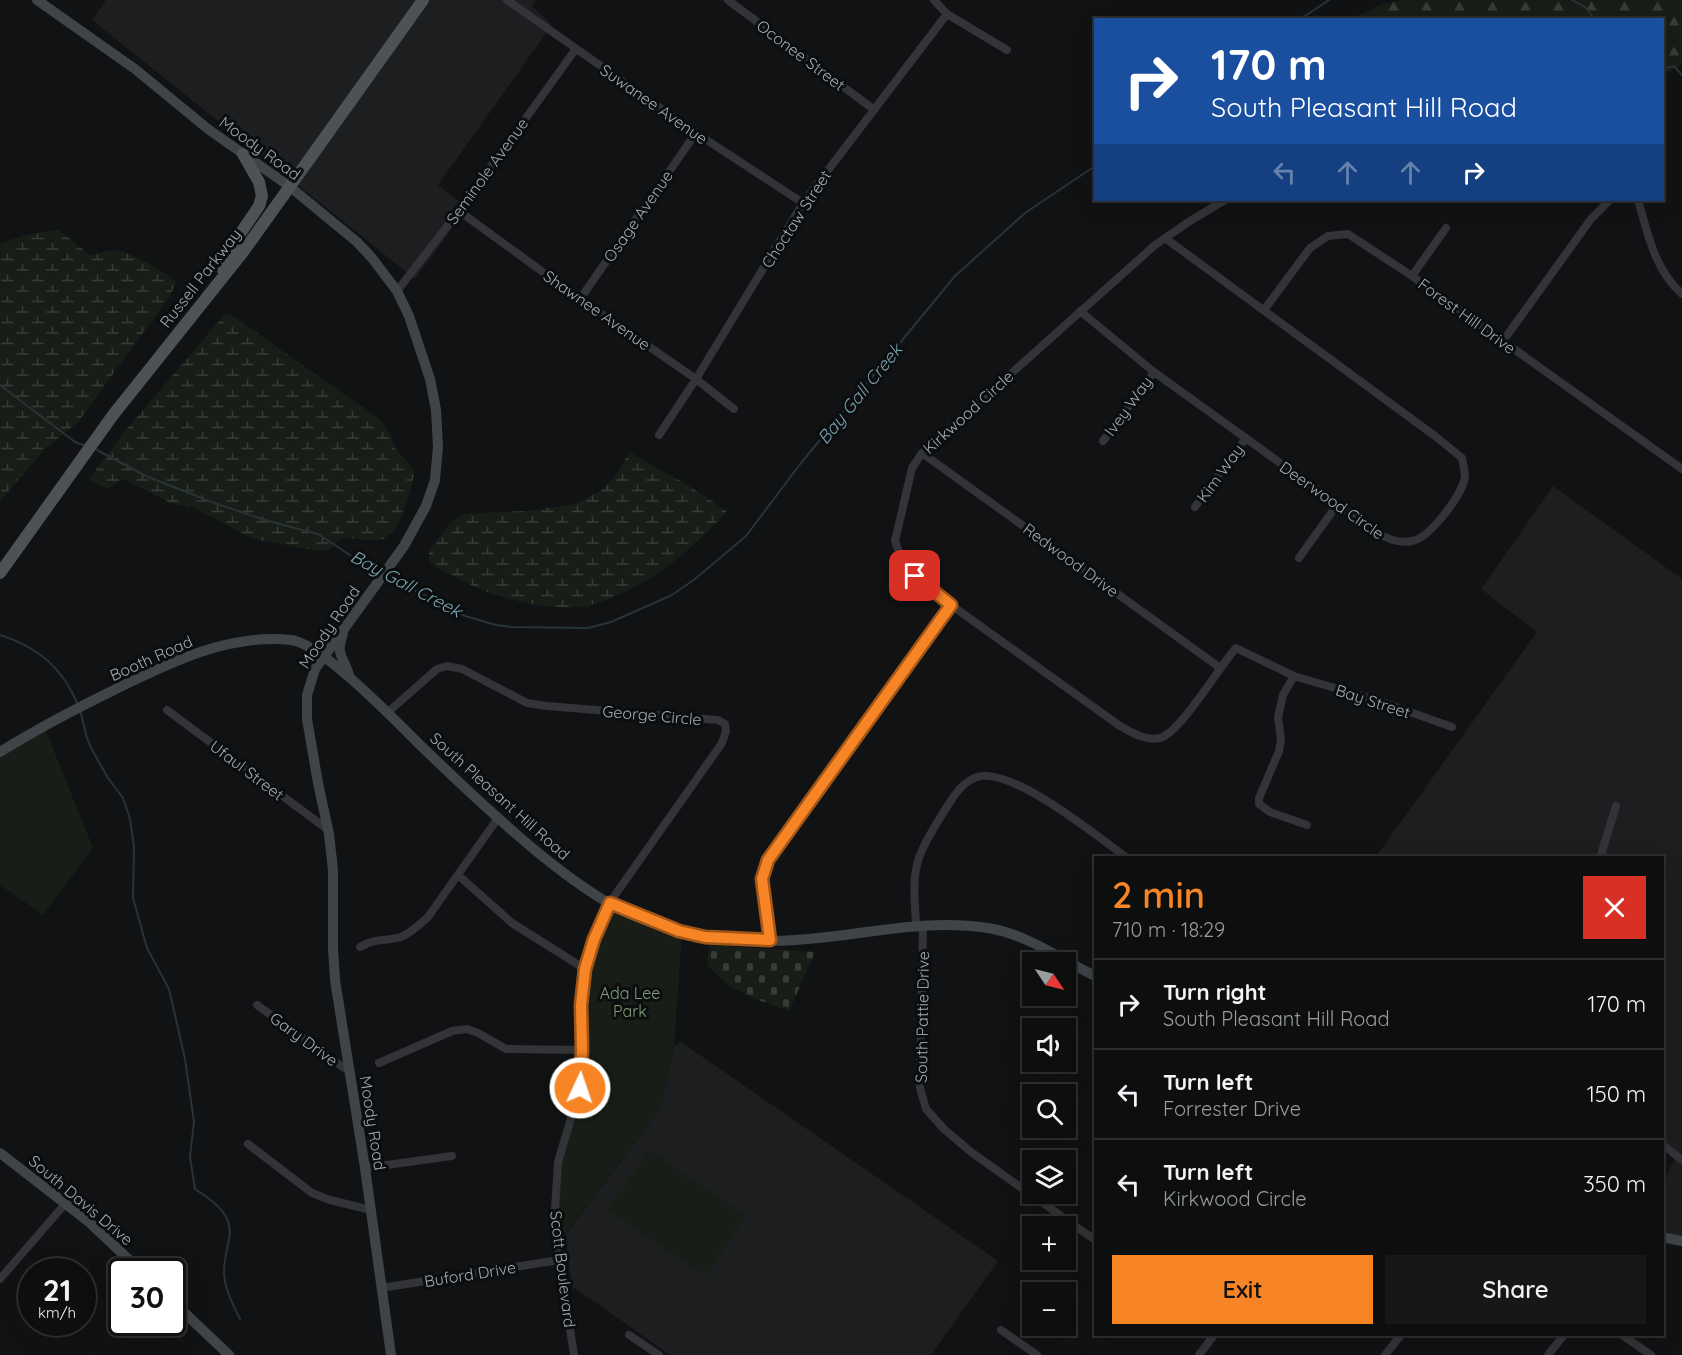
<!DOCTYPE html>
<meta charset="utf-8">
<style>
body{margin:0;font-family:Quicksand,sans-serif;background:#161717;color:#f1f3f6;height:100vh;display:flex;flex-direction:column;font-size:22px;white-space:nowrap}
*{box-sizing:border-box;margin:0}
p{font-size:20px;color:#9a9c9e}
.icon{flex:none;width:33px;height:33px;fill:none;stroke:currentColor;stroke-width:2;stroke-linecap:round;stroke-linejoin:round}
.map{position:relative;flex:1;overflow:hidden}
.side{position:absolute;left:1094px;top:856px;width:570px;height:480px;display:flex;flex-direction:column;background:#0d0e0e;border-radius:0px;box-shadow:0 6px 24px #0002,0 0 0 2px #2d2e2e}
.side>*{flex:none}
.hud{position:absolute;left:1094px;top:18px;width:570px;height:183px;border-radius:0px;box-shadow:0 6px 24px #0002,0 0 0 2px #2d2e2e;background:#1a4fa0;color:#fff;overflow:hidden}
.needle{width:39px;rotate:125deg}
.controls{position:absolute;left:1022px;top:952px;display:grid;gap:12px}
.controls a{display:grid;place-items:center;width:54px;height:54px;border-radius:0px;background:#0d0e0e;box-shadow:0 6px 24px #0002,0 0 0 2px #2d2e2e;font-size:30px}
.speed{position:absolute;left:18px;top:1258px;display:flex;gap:12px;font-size:30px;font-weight:700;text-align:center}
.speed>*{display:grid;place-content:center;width:78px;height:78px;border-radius:50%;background:#0d0e0e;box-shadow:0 6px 24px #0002,0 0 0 2px #2d2e2e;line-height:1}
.speed small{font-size:15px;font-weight:400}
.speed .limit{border:3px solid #111;border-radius:9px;background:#fff;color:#111}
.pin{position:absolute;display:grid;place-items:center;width:51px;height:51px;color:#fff;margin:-26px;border-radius:12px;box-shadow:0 3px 9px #0006}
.me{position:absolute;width:66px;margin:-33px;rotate:3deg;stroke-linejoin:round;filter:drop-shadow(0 0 4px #0008)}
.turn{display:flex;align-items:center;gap:21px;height:126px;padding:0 18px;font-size:27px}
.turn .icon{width:78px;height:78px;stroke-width:2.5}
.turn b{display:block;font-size:42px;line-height:51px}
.lanes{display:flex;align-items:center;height:57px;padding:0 18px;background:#0003;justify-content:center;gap:30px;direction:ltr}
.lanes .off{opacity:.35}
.round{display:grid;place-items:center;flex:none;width:63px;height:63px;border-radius:0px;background:#161717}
.headline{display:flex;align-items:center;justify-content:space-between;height:102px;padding:0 18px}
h1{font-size:36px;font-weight:600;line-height:45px;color:#f78525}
.primary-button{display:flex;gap:12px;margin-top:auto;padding:12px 18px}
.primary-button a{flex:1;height:69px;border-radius:0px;background:#f78525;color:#111;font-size:24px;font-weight:600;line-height:69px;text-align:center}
.primary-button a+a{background:#161717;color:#f1f3f6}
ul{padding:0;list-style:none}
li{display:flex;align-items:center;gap:18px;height:90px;padding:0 18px;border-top:2px solid #2d2e2e}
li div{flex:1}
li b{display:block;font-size:22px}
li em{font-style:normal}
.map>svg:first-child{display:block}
</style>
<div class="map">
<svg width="1682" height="1355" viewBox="0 0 1682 1355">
<defs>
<pattern id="forest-firs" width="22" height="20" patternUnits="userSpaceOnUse" patternTransform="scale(1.5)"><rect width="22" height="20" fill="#181e17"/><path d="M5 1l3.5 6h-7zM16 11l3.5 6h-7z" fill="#363c36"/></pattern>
<pattern id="wetland-marsh" width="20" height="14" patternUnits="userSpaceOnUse" patternTransform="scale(1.5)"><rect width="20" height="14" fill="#181e17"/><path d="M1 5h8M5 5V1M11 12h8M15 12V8" fill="none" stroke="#363c36"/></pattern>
<pattern id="cemetery-stones" width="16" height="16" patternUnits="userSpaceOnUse" patternTransform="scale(1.5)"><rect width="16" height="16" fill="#181e17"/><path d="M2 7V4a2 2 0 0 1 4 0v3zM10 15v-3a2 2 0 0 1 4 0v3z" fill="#363c36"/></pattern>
</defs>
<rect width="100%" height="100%" fill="#111213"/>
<path fill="#1d1e20" d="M 106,0 L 536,0 L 532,6 L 552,25 L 438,185 L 467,208 L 415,279 L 92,20 Z
M 1553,486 L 1682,579 L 1682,1237 L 1662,1231 L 1662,1185 L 1677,1153 L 1662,1141 L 1662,858 L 1375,858 L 1537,632 L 1481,589 Z
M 681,1042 L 998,1261 L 931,1355 L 670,1355 L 572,1286 L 565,1235 L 661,1108 L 674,1046 Z"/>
<path fill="url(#forest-firs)" d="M 1406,0 L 1682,0 L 1682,64 L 1662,77 L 1662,20 L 1352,19 L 1382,4 Z"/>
<path fill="url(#wetland-marsh)" d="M 59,230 L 91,256 C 100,253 111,249 120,251 C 134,255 167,272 176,282 L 170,296 L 78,422 L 45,449 L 0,501 L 0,244 L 25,235 Z
M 225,314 L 233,316 L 382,421 L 390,433 L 394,447 L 415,471 C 411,487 400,538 380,540 C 368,541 354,538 342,538 L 330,549 L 320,551 L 253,539 L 193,507 L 172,504 L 124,479 L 107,489 L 89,479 L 125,431 Z
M 629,452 L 686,484 L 727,511 C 692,550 649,586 598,603 C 567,613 529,605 499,596 C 478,590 457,577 437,568 L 429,561 L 429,551 L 451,522 L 464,514 L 526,511 L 575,504 L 603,489 L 617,474 Z"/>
<path fill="url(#cemetery-stones)" d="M 709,945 L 815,952 L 789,1011 L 753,998 L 728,985 L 707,965 Z"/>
<path fill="#181e17" d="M 44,726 L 93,848 L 43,915 L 0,885 L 0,752 Z
M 610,907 L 682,935 L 674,1046 L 661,1108 L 565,1234 L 561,1230 L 558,1195 L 560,1163 L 582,1088 L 583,998 L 587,970 L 596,939 Z
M 649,1150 L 746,1216 L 705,1276 L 608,1210 Z"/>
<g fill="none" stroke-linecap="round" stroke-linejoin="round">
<path stroke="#273337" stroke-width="2" d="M 1572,0 L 1585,7 L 1595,20
M 1299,20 L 1329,0
M 1662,69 L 1674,66 L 1682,75
M 0,385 L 75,442 L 86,446
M 95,449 L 146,476 L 214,503 L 268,521 L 318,534 L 362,563 L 380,572
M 387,576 L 465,616 L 496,625 L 511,627 L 588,628 L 611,622 L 672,595 L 695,579 L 746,536 L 801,463 L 955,276 L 1025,213 L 1095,166
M 0,635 C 38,647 63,668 78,705
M 80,710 L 87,738 L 91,748 L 108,778 L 123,798 L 130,819 L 134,847 L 133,898 L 147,948 L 169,989 L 185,1059 L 194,1122 L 190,1157 L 195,1189 C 213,1201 234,1214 229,1239 C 227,1249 224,1261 224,1271 C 224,1288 233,1305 240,1319"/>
<path stroke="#323438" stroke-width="8" d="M 507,0 L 696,133 L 803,203
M 728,0 L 873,109
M 934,0 L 947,14 L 1007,50
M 1225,200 L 1190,221 L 1155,245 L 922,453 L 912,468 L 895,541 L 903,564 L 951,605 L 1120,726 C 1132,733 1146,741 1160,738 C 1180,733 1219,667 1236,648 L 1294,676 L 1382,702 L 1452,727
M 1638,200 C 1648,234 1654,269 1682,294
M 459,211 L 580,299 L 696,379 L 734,409
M 1412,276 L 1446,228
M 397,291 L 459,211 L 575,50
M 580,299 L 696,133
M 1264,310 L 1310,248 L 1328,236 L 1348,234 L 1412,276 L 1682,469
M 1080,311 L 1154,372 L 1376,532 C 1387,539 1399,544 1412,541 C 1430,538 1462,495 1465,477 C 1465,471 1463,464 1462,458 L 1435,436 L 1165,238
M 1503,341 L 1591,219 L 1610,200
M 659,435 L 696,379 L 803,203 L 947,14
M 1103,441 L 1154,372
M 922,453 L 1219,667
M 1195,507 L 1245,439
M 1299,558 L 1337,505
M 1294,676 L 1283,695 L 1278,717 L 1281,740 L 1279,751 L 1259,798 L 1259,804 L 1270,812 L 1307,825
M 167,710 L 327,829
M 387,713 L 437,669 L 447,666 L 462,669 L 527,703 L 547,706 L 718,720 L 725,724 L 726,731 L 722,743 L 615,895 L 594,939 L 585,969 L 581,1005 L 582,1050 L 580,1088 L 558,1162 L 554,1224 L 574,1355
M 1600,858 L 1616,806
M 458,875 L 512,923 L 585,969
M 916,925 C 915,905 912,881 918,861 C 923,844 934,828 943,813 C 952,799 961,782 977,777 C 1012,766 1098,837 1127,858
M 923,925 L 920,1088 L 926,1109 L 944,1129 L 971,1152 L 1095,1240
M 770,940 L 762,879 L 768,860 L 951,605
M 360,947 C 377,937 384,942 401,937 C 411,933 420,924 428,917 L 498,818
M 257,1005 L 350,1072
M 379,1063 L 452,1031 L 467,1029 L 478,1033 L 506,1049 L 582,1050
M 248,1144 L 312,1193 L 330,1200 L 371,1210
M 1662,1144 L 1682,1160
M 365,1168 L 452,1156
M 0,1279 L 65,1204
M 381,1288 L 559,1260
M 1001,1330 L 1037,1355
M 629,1335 L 659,1355
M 1622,1335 L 1651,1355
M 1199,1355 L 1214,1335
M 1385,1355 L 1401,1335
M 1548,1355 L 1564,1335"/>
<path stroke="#404448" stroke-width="10" d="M 37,0 L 135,69 L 208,129 L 289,186 L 357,242 L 372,258 L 397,291 L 409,316 L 430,379 L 436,410 L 438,447 L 435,480 L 426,506 L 404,546 L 315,669 L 307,695 L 307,719 L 318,783 L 329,834 L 333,870 L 333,948 L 335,980 L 365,1168 L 391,1355
M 343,634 C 335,655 344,657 349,675
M 0,752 C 37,729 75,709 114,690 C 169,663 229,633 291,640 C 321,643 396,721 420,745 C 445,769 471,794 497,817 C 532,849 569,880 610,904 C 665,935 734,944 796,940 C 861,936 922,918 988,928 C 1026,934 1061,959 1095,976
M 0,1153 L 89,1222 L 142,1272
M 1662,1237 L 1682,1241
M 172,1301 L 229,1355"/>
<path stroke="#4e5257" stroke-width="12" d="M 223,270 L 240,234 L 259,206 L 262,196 L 259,182 L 243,154
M 0,573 L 113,415 L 243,252 L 423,0"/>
</g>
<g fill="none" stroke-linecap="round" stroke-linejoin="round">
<g stroke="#a15618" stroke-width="15">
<path id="route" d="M 580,1088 L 582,1050 L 581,1005 L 585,969 L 594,939 L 610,903 L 679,931 L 705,937 L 770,940 L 762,879 L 768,860 L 951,605 L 915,576"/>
</g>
<use href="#route" stroke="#f78525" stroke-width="10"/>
</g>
<g text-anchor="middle" stroke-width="6" stroke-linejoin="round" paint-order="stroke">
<g font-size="16" fill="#a2abb4" stroke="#0c0d0e">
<text transform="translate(801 55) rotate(37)" y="6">Oconee Street</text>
<text transform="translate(654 104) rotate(35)" y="6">Suwanee Avenue</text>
<text transform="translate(260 148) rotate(36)" y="6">Moody Road</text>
<text transform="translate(487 171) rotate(-54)" y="6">Seminole Avenue</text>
<text transform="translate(638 216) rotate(-55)" y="6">Osage Avenue</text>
<text transform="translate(796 219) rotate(-57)" y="6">Choctaw Street</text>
<text transform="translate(200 278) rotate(-52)" y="6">Russell Parkway</text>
<text transform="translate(597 310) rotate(35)" y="6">Shawnee Avenue</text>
<text transform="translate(1467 316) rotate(36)" y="6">Forest Hill Drive</text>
<text transform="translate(1128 406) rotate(-54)" y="6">Ivey Way</text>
<text transform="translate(968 412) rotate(-42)" y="6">Kirkwood Circle</text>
<text transform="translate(1220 473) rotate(-54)" y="6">Kim Way</text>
<text transform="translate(1332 500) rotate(35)" y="6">Deerwood Circle</text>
<text transform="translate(1071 560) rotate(36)" y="6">Redwood Drive</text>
<text transform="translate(329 627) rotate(-56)" y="6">Moody Road</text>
<text transform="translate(151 658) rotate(-24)" y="6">Booth Road</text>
<text transform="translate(1373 701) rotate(18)" y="6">Bay Street</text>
<text transform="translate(652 715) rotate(5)" y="6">George Circle</text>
<text transform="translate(247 770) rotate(37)" y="6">Ufaul Street</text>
<text transform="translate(500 796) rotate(42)" y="6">South Pleasant Hill Road</text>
<text transform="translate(922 1017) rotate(-89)" y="6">South Pattie Drive</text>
<text transform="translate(304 1039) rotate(36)" y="6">Gary Drive</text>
<text transform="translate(373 1123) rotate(81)" y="6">Moody Road</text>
<text transform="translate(81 1200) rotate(40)" y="6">South Davis Drive</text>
<text transform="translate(563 1269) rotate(83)" y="6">Scott Boulevard</text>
<text transform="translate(470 1274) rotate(-9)" y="6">Buford Drive</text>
</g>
<g font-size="16" fill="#7ea078" stroke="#0c0d0e">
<text x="630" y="999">Ada Lee<tspan x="630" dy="18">Park</tspan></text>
</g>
<g font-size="18" font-style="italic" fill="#77a2b1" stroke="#0c0d0e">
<text transform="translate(860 394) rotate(-51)" y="6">Bay Gall Creek</text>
<text transform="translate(406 584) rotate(28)" y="6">Bay Gall Creek</text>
</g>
</g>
</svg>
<div class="controls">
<a><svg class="needle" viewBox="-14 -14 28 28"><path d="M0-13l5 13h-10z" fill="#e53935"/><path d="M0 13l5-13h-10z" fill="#9a9c9e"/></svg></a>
<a><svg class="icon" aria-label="sound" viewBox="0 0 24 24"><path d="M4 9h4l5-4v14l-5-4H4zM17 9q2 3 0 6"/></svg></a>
<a><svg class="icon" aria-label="search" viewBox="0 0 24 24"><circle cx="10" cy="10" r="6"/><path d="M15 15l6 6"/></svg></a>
<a><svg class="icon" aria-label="layers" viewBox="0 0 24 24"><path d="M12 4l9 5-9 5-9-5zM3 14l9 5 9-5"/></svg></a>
<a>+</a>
<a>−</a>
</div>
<div class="speed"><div>21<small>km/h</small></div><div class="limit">30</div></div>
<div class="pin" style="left:915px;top:576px;background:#d93025"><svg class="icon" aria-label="arrive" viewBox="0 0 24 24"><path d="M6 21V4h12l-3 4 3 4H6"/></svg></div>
<svg class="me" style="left:580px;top:1088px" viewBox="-20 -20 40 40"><circle r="17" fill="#f78525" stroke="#fff" stroke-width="3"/><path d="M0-11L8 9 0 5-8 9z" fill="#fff"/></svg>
<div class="hud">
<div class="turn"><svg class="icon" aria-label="right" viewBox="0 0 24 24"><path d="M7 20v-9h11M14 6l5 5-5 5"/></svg><div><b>170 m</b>South Pleasant Hill Road</div></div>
<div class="lanes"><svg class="icon off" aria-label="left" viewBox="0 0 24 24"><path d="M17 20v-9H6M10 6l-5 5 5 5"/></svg><svg class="icon off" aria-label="ahead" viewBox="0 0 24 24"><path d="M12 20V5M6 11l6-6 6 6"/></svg><svg class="icon off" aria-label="ahead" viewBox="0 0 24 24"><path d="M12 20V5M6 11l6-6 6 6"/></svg><svg class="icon" aria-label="right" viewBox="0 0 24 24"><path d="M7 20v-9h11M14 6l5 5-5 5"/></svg></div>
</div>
<section class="side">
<div class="headline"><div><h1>2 min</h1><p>710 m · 18:29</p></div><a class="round" style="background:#d93025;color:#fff"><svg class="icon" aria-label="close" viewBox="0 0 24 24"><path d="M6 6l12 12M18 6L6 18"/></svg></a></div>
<ul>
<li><svg class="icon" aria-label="right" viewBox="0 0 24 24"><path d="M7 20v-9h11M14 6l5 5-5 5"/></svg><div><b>Turn right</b><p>South Pleasant Hill Road</p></div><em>170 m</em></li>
<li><svg class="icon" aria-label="left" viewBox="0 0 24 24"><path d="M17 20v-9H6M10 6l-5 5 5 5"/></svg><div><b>Turn left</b><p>Forrester Drive</p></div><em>150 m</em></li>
<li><svg class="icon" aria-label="left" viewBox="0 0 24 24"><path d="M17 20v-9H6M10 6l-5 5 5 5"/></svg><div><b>Turn left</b><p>Kirkwood Circle</p></div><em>350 m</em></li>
</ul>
<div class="primary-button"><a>Exit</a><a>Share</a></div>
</section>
</div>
